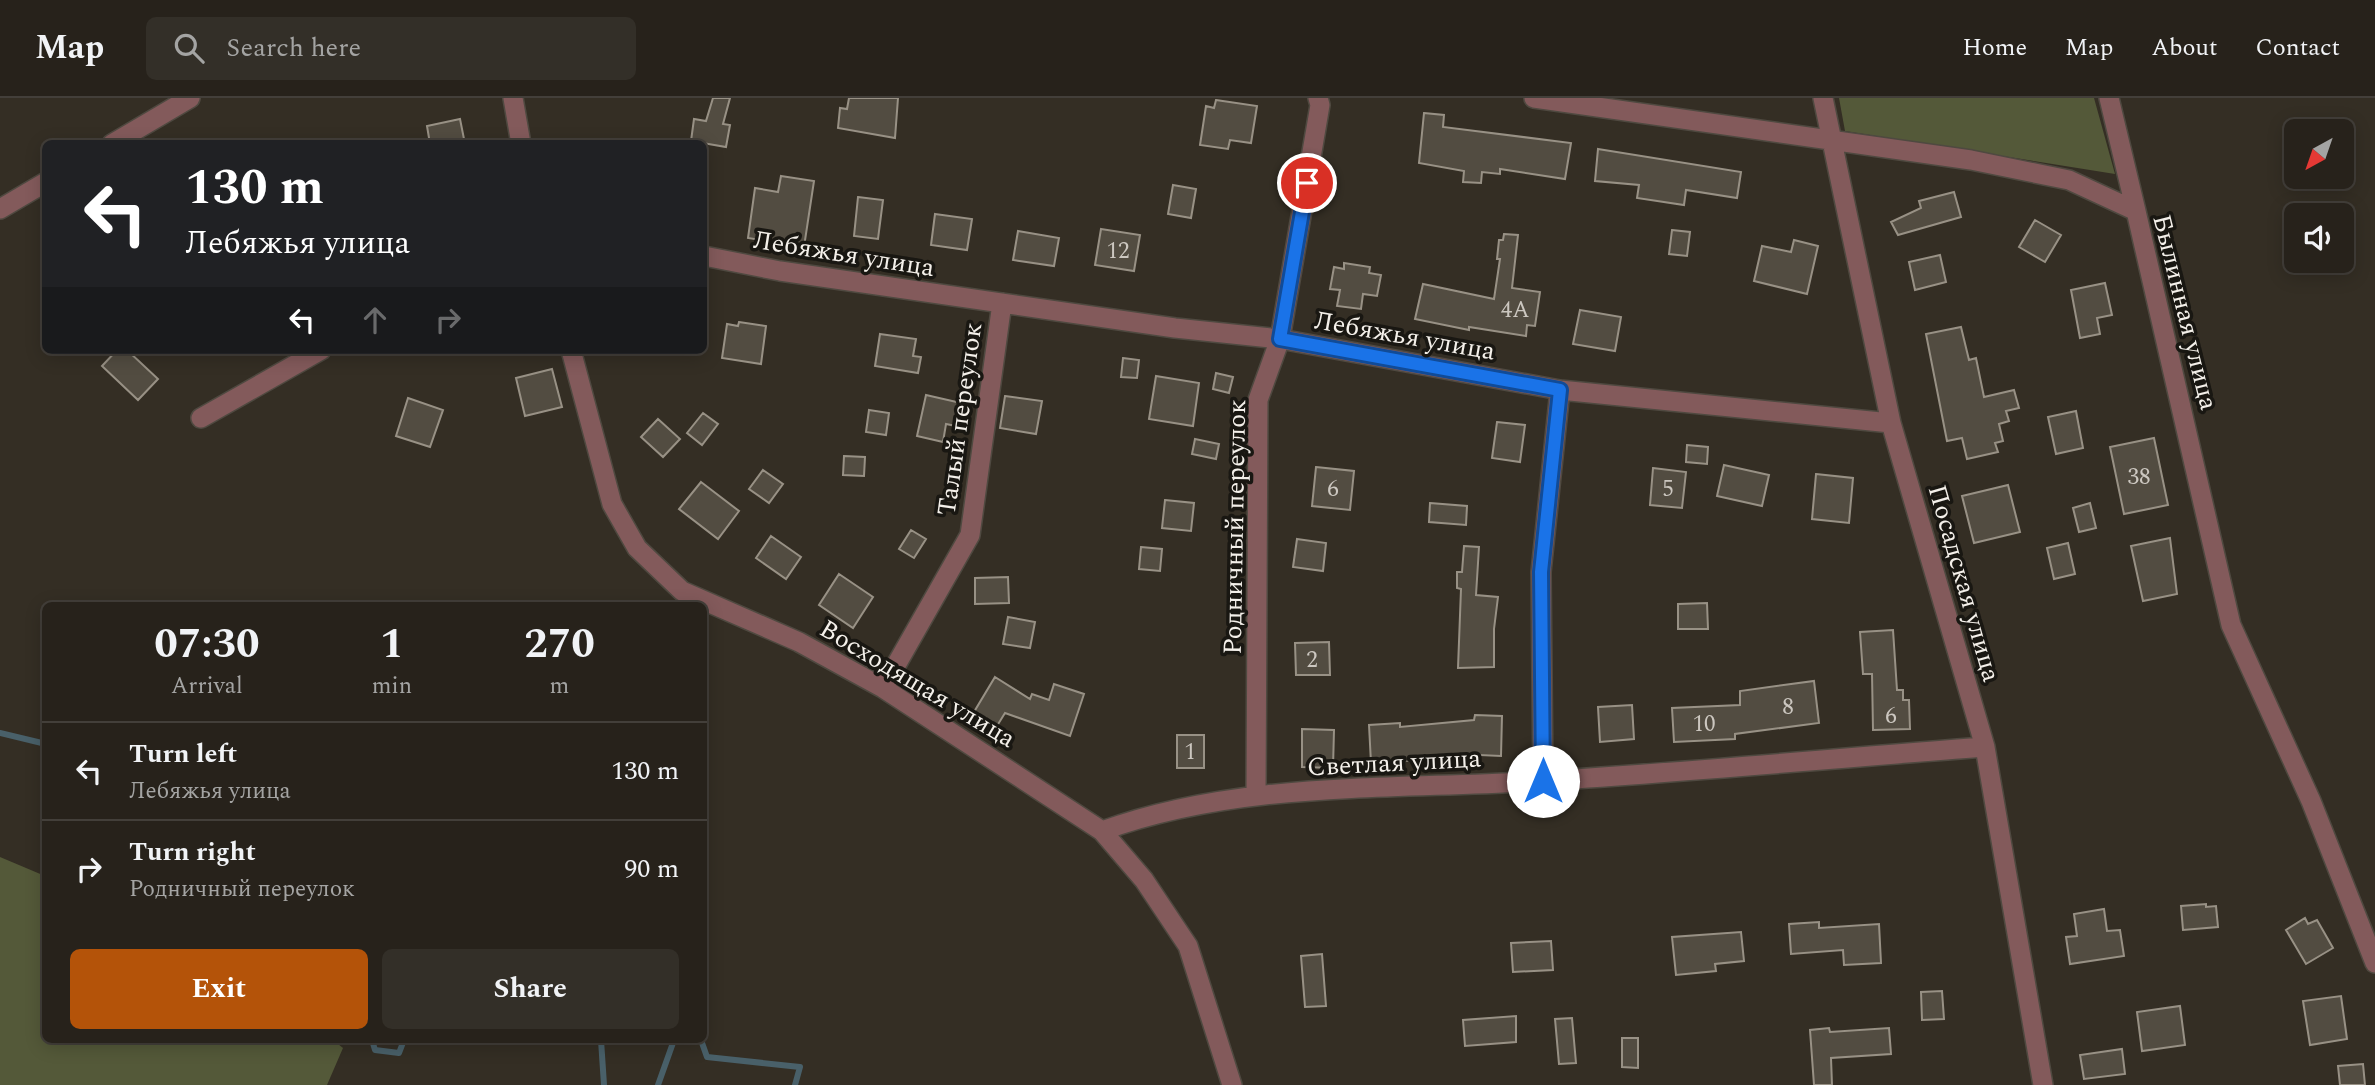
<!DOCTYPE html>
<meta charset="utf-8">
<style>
body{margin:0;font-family:Spectral,serif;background:#332f28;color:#f1f3f6;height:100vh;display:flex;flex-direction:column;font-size:26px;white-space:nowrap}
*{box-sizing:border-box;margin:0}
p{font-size:23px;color:#a4a4a3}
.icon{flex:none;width:38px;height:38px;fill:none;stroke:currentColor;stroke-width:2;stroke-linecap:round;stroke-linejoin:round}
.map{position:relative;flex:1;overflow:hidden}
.side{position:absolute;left:42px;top:504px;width:665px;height:441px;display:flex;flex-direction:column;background:#27221b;border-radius:10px;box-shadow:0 4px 18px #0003,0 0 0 2px #433f3a}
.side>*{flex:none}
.top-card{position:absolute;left:42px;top:42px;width:665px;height:214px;border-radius:10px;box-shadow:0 4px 18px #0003,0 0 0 2px #433f3a;background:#202124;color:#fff;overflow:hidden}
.needle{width:46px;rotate:220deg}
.tools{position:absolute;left:2284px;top:21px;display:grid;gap:14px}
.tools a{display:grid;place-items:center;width:70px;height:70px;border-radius:10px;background:#27221b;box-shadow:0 4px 18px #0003,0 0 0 2px #433f3a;font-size:35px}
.pin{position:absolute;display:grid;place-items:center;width:60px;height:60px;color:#fff;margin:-30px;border:4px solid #fff;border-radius:50%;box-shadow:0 2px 7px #0007}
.me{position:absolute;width:77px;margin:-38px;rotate:0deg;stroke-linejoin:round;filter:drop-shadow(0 0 5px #0008)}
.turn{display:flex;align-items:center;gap:24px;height:147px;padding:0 28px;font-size:32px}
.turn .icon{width:91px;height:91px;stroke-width:2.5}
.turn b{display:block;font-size:49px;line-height:60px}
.lanes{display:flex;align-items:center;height:66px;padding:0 28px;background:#0003;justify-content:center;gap:35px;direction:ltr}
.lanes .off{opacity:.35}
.eta{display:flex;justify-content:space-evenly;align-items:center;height:119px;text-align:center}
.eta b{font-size:42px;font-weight:700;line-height:49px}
.action{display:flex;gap:14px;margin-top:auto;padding:14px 28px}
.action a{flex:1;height:80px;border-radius:10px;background:#b45309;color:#fff;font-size:28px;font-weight:700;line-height:80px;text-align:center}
.action a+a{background:#332f28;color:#f1f3f6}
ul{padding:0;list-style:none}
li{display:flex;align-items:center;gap:21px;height:98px;padding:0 28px;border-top:2px solid #433f3a}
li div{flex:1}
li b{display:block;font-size:26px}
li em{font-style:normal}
header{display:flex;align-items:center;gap:42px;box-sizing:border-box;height:98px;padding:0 35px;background:#27221b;border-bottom:2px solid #433f3a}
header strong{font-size:33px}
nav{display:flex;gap:38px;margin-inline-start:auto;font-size:24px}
.search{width:490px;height:63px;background:#332f28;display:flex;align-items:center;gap:18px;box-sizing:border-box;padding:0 24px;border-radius:10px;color:#a4a4a3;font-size:26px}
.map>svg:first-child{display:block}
</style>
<header>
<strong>Map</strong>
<div class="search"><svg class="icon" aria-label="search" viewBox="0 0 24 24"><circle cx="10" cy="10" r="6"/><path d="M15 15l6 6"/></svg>Search here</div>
<nav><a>Home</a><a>Map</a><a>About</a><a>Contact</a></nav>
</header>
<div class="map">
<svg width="2375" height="987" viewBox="0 0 2375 987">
<rect width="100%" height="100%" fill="#342e24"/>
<path fill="#545939" d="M 1839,0 L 2094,0 L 2115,76 L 1845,33 Z
M 0,759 L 45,778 L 46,942 L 333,942 L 343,950 L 327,987 L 0,987 Z"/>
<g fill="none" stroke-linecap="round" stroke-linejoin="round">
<path stroke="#496069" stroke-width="6" d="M 0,635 L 46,646
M 46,670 L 43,671 L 46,677
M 372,942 L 375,952 L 399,955 L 404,942
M 601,942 L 604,987
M 701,942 L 707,959 L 800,969 L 795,987
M 658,987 L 674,942"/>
</g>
<path fill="#524c41" stroke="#989185" stroke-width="2" d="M 713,0 L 730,0 L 723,26 L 730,27 L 726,49 L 691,43 L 694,21 L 706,23 Z
M 849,0 L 898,0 L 895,40 L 838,30 L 840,10 L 847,11 Z
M 1216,2 L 1257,8 L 1251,45 L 1230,42 L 1228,51 L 1200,47 L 1206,8 L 1214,10 Z
M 1424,15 L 1444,17 L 1443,29 L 1571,45 L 1565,81 L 1500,71 L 1500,76 L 1482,74 L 1481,85 L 1463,84 L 1464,73 L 1419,65 Z
M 460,21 L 465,46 L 430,46 L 427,28 Z
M 1598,51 L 1741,74 L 1737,100 L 1686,92 L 1684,107 L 1637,100 L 1639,87 L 1595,83 Z
M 781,78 L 814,83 L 804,149 L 748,140 L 755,90 L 778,94 Z
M 1173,87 L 1196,91 L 1191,120 L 1168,116 Z
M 1954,94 L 1961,119 L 1898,137 L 1891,124 L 1921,110 L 1919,103 Z
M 858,99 L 883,102 L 878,141 L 854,138 Z
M 935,116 L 972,121 L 967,152 L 931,147 Z
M 2035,122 L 2061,137 L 2045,164 L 2019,149 Z
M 1101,131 L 1140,137 L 1134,173 L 1095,167 Z
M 1672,132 L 1690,134 L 1687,158 L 1669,156 Z
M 1018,133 L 1059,140 L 1054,168 L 1013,162 Z
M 1504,136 L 1518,137 L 1512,190 L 1540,194 L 1535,228 L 1527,227 L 1526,238 L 1469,229 L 1469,232 L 1415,221 L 1423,186 L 1494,201 L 1500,161 L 1497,161 L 1499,142 L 1503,142 Z
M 1794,142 L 1818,148 L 1807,196 L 1754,183 L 1762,148 L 1791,154 Z
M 1940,157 L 1946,184 L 1915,192 L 1909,164 Z
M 1344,165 L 1370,169 L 1369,175 L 1381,177 L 1377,198 L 1363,196 L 1361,211 L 1337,208 L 1340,192 L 1330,191 L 1334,169 L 1344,171 Z
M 2105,185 L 2112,217 L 2097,220 L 2100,236 L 2080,240 L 2071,192 Z
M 1580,212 L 1621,219 L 1615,253 L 1573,246 Z
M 739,224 L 766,228 L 761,266 L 722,260 L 727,226 L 738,228 Z
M 1961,229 L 1969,262 L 1976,260 L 1984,299 L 2014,292 L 2019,310 L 2006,313 L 2009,323 L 1999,326 L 2003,343 L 1995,345 L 1998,354 L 1967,361 L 1962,340 L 1947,343 L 1926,236 Z
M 880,236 L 916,241 L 913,258 L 921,259 L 918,275 L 875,268 Z
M 117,252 L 127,252 L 158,281 L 138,302 L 102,268 Z
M 1123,260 L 1139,262 L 1137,280 L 1121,279 Z
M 552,271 L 562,309 L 525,318 L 516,280 Z
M 1216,275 L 1233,279 L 1229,295 L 1213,291 Z
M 1156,278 L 1199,285 L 1193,328 L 1149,321 Z
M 926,297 L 961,305 L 956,328 L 946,326 L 943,344 L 917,338 Z
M 1005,298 L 1042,303 L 1036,336 L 1000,330 Z
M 408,300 L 443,312 L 430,349 L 396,338 Z
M 869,312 L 889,315 L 886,337 L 866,334 Z
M 2076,313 L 2083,350 L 2056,356 L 2048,319 Z
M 703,315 L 718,326 L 702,347 L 687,335 Z
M 658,321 L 680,341 L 663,359 L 641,339 Z
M 1497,324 L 1525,327 L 1520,364 L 1492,360 Z
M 2154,340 L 2168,407 L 2124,416 L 2110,349 Z
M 1195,341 L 1219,346 L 1216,361 L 1192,356 Z
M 1687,347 L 1708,349 L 1707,366 L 1686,364 Z
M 844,358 L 865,359 L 864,378 L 843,377 Z
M 1724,367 L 1769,377 L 1762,408 L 1717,398 Z
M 1316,369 L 1354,373 L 1350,412 L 1312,408 Z
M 1653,370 L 1686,374 L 1682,410 L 1650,407 Z
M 763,372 L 783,386 L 769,405 L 749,391 Z
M 1816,376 L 1853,380 L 1849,425 L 1812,421 Z
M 701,384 L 739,413 L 718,441 L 679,411 Z
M 2008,387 L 2020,434 L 1974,445 L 1962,398 Z
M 1165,402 L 1194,405 L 1191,433 L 1162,430 Z
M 1430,405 L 1467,408 L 1466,427 L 1429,424 Z
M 2090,405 L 2096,430 L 2079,434 L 2073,410 Z
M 911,432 L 926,441 L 914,460 L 899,451 Z
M 771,438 L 801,459 L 786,481 L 756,460 Z
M 2170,440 L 2177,496 L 2143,503 L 2131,448 Z
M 1297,441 L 1326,445 L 1323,473 L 1293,469 Z
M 2068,445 L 2075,476 L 2054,481 L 2047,450 Z
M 1464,448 L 1479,449 L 1476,497 L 1498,499 L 1494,531 L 1494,569 L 1458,570 L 1461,491 L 1457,490 L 1457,474 L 1462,474 Z
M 1141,449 L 1162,451 L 1160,473 L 1139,471 Z
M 839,476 L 873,499 L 853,530 L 819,507 Z
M 1008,479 L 1009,505 L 975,506 L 975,480 Z
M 1707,505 L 1708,531 L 1678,531 L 1678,506 Z
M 1008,519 L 1035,524 L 1030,550 L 1003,546 Z
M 1893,532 L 1897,592 L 1903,592 L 1903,602 L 1909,602 L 1910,631 L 1873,632 L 1872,576 L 1863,576 L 1860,534 Z
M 1329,544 L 1330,577 L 1296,577 L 1295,545 Z
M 995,579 L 1030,601 L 1032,596 L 1049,602 L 1054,586 L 1084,596 L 1070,638 L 1005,615 L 997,628 L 974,614 Z
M 1814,583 L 1819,625 L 1735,636 L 1735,641 L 1674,644 L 1672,610 L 1740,607 L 1740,593 Z
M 1632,607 L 1634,641 L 1600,644 L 1598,609 Z
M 1475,617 L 1502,618 L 1501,658 L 1457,656 L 1457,664 L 1421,667 L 1421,662 L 1371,665 L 1369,627 L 1400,625 L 1400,629 L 1474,622 Z
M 1302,631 L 1334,632 L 1333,670 L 1302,669 Z
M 1177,637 L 1204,637 L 1204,670 L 1177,670 Z
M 2206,806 L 2206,809 L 2216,808 L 2218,829 L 2183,832 L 2181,808 Z
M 2104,811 L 2107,833 L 2120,832 L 2124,858 L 2070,866 L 2066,839 L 2077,838 L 2074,816 Z
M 2305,820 L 2308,826 L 2317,822 L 2333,850 L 2306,866 L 2286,832 Z
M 1819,824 L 1819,830 L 1879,826 L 1881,865 L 1844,867 L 1843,852 L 1791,856 L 1789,826 Z
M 1741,834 L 1744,863 L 1715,866 L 1716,873 L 1676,877 L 1672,839 Z
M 1551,843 L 1553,872 L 1513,874 L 1511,845 Z
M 1322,856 L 1326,908 L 1305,909 L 1301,858 Z
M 1942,893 L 1944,921 L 1922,922 L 1921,894 Z
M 2341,898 L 2347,941 L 2310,947 L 2303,903 Z
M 2180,908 L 2185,947 L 2142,953 L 2137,914 Z
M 1516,918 L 1516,944 L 1465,948 L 1463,922 Z
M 1572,920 L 1576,965 L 1559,966 L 1555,921 Z
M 1829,930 L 1830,934 L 1889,930 L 1891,956 L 1831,960 L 1832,987 L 1814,987 L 1810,932 Z
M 1622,940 L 1638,940 L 1638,970 L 1622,969 Z
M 2122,951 L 2125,976 L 2084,981 L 2080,957 Z
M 2363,966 L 2365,987 L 2340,987 L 2338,968 Z"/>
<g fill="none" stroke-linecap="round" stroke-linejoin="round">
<g stroke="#4f4940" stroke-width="22">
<path id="minor" d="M 513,0 L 521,46
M 1534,0 L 1971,62 L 2069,82 L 2136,113 L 2231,527 L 2311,703 L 2375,865
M 1823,0 L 1891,325 L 1985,649 L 2043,987
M 2109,0 L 2136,113
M 112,46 L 190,0
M 0,111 L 46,84
M 704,158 L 780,173 L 1175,230 L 1280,241 L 1560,292 L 1891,325
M 571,252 L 612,406 L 637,450 L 682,493 L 799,544 L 883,590 L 1102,733 L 1144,782 L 1188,848 L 1232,987
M 201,320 L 321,252
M 883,590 L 970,437 L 1002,205
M 1543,683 L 1541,474 L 1560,292
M 1256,697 L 1258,302 L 1280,241 L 1320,7 L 1318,0
M 1102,733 C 1241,682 1396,692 1542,683 C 1690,674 1838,660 1985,649"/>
</g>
<use href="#minor" stroke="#835a5b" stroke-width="19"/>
</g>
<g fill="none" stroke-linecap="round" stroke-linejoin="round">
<g stroke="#114b97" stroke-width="18">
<path id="route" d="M 1307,85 L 1280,241 L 1560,292 L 1541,474 L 1543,683"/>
</g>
<use href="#route" stroke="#1a73e8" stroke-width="12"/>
</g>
<g text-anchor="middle" stroke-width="7" stroke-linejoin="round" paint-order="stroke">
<g font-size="23" fill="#ccc7c0">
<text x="1118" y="160">12</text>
<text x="1515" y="219">4А</text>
<text x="2139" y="386">38</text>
<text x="1333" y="398">6</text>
<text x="1668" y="398">5</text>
<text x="1312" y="569">2</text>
<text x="1788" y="616">8</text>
<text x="1891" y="625">6</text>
<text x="1704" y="633">10</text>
<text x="1190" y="661">1</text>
</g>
<g font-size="26" fill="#f4f0ea" stroke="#191712">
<text transform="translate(844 155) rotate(9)" y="9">Лебяжья улица</text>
<text transform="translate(2186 214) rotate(76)" y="9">Былинная улица</text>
<text transform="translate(1405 237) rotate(10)" y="9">Лебяжья улица</text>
<text transform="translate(959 321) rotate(-82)" y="9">Талый переулок</text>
<text transform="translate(1234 429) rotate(-89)" y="9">Родничный переулок</text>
<text transform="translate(1965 485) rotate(74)" y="9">Посадская улица</text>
<text transform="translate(918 585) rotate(31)" y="9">Восходящая улица</text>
<text transform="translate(1394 664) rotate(-3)" y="9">Светлая улица</text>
</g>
</g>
</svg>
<div class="tools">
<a><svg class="needle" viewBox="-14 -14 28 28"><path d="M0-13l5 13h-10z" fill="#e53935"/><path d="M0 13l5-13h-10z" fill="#a4a4a3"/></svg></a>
<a><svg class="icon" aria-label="sound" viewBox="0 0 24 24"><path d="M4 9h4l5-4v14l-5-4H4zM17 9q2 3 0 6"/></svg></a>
</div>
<div class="pin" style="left:1307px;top:85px;background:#d93025"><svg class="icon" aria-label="arrive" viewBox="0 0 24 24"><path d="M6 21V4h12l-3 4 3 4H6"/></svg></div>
<svg class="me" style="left:1543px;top:683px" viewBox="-20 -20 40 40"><circle r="19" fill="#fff"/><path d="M0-13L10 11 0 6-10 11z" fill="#1a73e8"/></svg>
<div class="top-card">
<div class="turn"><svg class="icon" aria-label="left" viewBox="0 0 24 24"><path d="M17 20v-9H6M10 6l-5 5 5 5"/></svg><div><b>130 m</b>Лебяжья улица</div></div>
<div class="lanes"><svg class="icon" aria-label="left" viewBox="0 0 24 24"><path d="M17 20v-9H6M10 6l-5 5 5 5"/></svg><svg class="icon off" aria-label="ahead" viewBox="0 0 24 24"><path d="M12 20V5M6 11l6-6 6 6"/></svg><svg class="icon off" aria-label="right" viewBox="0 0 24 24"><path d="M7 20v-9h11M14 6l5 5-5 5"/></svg></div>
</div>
<section class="side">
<div class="eta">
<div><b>07:30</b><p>Arrival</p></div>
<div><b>1</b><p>min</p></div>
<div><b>270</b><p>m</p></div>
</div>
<ul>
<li><svg class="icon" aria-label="left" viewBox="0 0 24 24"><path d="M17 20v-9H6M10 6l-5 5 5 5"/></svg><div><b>Turn left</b><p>Лебяжья улица</p></div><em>130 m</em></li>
<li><svg class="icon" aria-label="right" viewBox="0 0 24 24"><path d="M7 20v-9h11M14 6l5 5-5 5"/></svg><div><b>Turn right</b><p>Родничный переулок</p></div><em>90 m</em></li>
</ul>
<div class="action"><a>Exit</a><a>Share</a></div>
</section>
</div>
